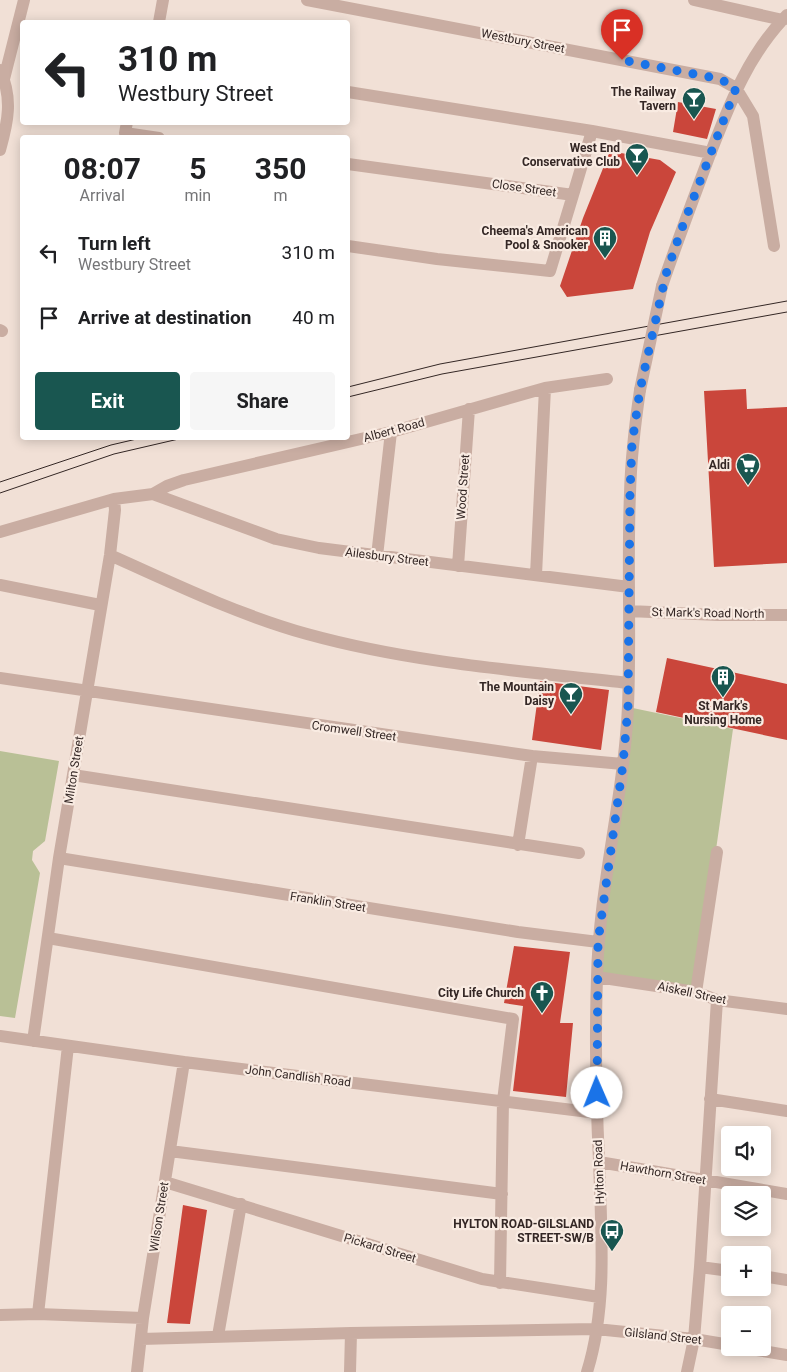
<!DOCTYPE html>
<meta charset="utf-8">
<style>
body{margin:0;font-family:Roboto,sans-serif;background:#f6f6f6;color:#202124;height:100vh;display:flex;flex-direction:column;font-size:19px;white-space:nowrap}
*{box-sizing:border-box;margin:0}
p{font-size:16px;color:#757577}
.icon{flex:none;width:28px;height:28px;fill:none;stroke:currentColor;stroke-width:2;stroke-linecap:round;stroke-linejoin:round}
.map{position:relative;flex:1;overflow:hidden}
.sheet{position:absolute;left:20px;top:135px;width:330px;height:305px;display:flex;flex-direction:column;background:#fff;border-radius:5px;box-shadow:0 2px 12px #0003}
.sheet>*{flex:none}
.top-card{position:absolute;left:20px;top:20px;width:330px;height:105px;border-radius:5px;box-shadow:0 2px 12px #0003;background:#fff;color:#202124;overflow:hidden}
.tools{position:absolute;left:721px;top:1126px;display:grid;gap:10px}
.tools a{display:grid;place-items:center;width:50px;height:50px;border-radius:5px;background:#fff;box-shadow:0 2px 12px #0003;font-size:25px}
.pin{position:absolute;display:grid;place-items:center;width:42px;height:42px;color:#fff;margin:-51px -21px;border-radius:50% 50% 50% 0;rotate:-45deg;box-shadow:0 0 5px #0007}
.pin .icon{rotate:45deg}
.me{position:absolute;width:55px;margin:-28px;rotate:359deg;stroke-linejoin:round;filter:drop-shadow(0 0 4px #0008)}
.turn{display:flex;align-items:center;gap:18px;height:105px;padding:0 15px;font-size:22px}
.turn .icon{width:65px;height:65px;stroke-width:2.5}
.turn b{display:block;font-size:35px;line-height:42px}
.eta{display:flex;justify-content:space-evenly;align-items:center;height:85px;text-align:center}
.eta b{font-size:30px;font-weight:700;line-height:35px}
.button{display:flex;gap:10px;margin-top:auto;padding:10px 15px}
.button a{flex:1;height:58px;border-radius:5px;background:#195650;color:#fff;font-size:20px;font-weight:700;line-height:58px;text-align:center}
.button a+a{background:#f6f6f6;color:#202124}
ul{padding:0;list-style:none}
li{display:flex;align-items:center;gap:15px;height:65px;padding:0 15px}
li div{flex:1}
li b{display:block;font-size:19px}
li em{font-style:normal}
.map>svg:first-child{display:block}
</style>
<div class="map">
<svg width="787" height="1372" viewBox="0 0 787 1372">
<rect width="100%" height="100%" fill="#f1e0d6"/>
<path fill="#b9c096" d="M 628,707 L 733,729 L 696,992 L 597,977 Z
M 0,751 L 59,761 L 45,841 L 33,851 L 32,860 L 40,873 L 15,1018 L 0,1016 Z"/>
<path fill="#ca463b" d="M 678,102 L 716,109 L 707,139 L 673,132 Z
M 610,151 L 660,160 L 676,172 L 650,232 L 633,289 L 567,297 L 560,286 L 583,218 Z
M 746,389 L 747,409 L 787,407 L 787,563 L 714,567 L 704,391 Z
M 667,658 L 787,684 L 787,740 L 656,712 Z
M 540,681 L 609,690 L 601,750 L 532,740 Z
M 514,946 L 570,952 L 560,1023 L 573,1023 L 566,1097 L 513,1091 L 523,1006 L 504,1003 Z
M 183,1205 L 207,1210 L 190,1324 L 167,1323 Z"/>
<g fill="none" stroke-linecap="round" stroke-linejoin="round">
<path stroke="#c9ada2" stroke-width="12" d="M 307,0 L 720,79 L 736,88 L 753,116 L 774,246
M 694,0 L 783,20
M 159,22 L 163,0
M 0,70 C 13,98 8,122 0,150
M 4,79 L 24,0
M 348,92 L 592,131
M 127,122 L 125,133 L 159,138
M 348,164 L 573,195 L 592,131 L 711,153
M 348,246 L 437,259 L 550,271 L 573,195
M 662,286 C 677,242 693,200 709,157 C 729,106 747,56 787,15
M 0,330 L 2,331
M 153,494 L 167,486 L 184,480 L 391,432 L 545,388 L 607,379
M 0,532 L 114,499 L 153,494 L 276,539 L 319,548 L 629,587
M 110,555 C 174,584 239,615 307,634 C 412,663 521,671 628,683
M 377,556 L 391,432
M 458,566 L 469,409
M 536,575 L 545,388
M 0,585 L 100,605
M 629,611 L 718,615 L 787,615
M 0,678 L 532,756 L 623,764
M 73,775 L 579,853
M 518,845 L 532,756
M 59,858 L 518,932 L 598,942
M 48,938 L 513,1019 L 503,1101 L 500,1283
M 597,977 L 696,992 L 717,1000 L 787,1009
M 696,992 L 717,852
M 0,1036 L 184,1062 L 597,1113
M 33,1041 L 59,858 L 110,555 L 115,510 L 114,499
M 710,1099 L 787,1111
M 170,1151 L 502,1194
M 599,1162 L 787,1194
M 165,1182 L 482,1279 L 599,1297
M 700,1267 L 730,1271
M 762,1276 L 787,1280
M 38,1314 L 68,1046
M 0,1315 L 38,1314 L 143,1318
M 218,1336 L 241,1204
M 141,1339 L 351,1333 L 596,1329 L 694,1339 L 730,1345
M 745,1348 L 787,1355
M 137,1372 L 143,1318 L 184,1062
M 350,1372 L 351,1333
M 587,1372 C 608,1305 601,1229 599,1160 C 596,1099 595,1038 597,977 C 599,886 624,797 628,706 C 631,635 627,564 630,493 C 631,458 635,424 640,390
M 687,1372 L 694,1339 L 700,1267 L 717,1000"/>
<path stroke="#342725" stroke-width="1" d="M 348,387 L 440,364 L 787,301
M 348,397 L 442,374 L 787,312
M 0,482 L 111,445 L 141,438
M 0,493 L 114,454 L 183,438"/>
<path stroke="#c9ada2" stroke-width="12" d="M 640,390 L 662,286"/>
</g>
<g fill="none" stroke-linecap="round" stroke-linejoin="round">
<path stroke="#1a73e8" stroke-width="9" stroke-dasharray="0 16.2" d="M 597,1093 L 598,942 L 623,764 L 628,707 L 630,493 L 632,444 L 640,390 L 666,274 L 682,228 L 736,88 L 720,79 L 622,60"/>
</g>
<defs>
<g id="bar-pin" transform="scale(1.25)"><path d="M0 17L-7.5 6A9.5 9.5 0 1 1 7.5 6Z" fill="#195650" stroke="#f9ebe2"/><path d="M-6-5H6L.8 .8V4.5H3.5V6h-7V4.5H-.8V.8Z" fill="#fff"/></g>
<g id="building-pin" transform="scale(1.25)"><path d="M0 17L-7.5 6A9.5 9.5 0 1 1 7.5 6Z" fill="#195650" stroke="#f9ebe2"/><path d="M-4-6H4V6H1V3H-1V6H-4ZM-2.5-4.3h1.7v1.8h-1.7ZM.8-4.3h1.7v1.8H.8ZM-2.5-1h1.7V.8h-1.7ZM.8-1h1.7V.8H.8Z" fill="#fff"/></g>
<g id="supermarket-pin" transform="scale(1.25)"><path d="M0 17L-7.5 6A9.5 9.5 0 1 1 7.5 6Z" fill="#195650" stroke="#f9ebe2"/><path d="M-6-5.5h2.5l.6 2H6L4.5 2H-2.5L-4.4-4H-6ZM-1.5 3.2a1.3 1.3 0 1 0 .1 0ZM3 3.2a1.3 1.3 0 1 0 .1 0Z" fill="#fff"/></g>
<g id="church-pin" transform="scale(1.25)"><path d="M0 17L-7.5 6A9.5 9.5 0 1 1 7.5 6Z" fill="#195650" stroke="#f9ebe2"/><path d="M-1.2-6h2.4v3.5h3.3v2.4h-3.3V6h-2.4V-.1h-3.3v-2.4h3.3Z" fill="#fff"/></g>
<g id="bus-pin" transform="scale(1.25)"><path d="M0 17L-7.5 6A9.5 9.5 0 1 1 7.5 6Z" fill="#195650" stroke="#f9ebe2"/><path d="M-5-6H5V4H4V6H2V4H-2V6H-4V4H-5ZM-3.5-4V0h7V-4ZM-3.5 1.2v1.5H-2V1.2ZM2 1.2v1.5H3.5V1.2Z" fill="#fff"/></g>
</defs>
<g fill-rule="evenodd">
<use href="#bar-pin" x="694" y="99"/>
<use href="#bar-pin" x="637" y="155"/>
<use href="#building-pin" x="605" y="238"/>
<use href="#supermarket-pin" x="748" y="465"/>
<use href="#building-pin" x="723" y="677"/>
<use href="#bar-pin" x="571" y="694"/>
<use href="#church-pin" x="542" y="993"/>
<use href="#bus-pin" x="612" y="1231"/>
</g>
<g text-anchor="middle" stroke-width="4.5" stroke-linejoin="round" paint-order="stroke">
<g font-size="12" fill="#342725" stroke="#f9ebe2">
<text transform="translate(523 41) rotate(11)" y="4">Westbury Street</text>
<text transform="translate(524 188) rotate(8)" y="4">Close Street</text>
<text transform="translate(394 430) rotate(-15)" y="4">Albert Road</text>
<text transform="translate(463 487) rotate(-86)" y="4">Wood Street</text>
<text transform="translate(387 557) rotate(7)" y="4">Ailesbury Street</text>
<text transform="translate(708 613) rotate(1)" y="4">St Mark's Road North</text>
<text transform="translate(354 731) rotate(8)" y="4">Cromwell Street</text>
<text transform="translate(74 770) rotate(-81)" y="4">Milton Street</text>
<text transform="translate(328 902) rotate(9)" y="4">Franklin Street</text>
<text transform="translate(692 993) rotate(12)" y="4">Aiskell Street</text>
<text transform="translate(298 1076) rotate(7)" y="4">John Candlish Road</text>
<text transform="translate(599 1172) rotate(-92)" y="4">Hylton Road</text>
<text transform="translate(663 1173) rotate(10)" y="4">Hawthorn Street</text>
<text transform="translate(159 1217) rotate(-81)" y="4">Wilson Street</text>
<text transform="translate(380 1248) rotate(17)" y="4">Pickard Street</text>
<text transform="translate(663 1336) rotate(6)" y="4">Gilsland Street</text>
</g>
<g font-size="12" font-weight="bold" fill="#342725" stroke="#f9ebe2" text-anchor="end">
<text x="676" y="96">The Railway<tspan x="676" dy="14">Tavern</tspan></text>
<text x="620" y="152">West End<tspan x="620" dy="14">Conservative Club</tspan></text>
<text x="588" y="235">Cheema's American<tspan x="588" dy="14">Pool &amp; Snooker</tspan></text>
<text x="730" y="469">Aldi</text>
<text x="554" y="691">The Mountain<tspan x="554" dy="14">Daisy</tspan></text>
<text x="723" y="710" text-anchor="middle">St Mark's<tspan x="723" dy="14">Nursing Home</tspan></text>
<text x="524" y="997">City Life Church</text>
<text x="594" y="1228">HYLTON ROAD-GILSLAND<tspan x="594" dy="14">STREET-SW/B</tspan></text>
</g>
</g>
</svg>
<div class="tools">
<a><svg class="icon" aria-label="sound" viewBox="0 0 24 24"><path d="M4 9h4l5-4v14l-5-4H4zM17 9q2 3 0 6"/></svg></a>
<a><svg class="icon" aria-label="layers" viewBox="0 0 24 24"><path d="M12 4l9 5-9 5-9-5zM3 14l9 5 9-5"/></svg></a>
<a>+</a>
<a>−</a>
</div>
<div class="pin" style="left:622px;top:60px;background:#d93025"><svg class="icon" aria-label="arrive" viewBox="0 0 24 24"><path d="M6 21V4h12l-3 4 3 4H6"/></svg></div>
<svg class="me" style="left:597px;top:1093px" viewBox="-20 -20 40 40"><circle r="19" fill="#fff"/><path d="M0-13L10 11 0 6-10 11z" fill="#1a73e8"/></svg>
<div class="top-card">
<div class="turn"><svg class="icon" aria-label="left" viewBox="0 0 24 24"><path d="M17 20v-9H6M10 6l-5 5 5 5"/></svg><div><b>310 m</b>Westbury Street</div></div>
</div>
<section class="sheet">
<div class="eta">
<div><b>08:07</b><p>Arrival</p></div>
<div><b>5</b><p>min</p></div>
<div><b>350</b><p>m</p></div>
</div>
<ul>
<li><svg class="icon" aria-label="left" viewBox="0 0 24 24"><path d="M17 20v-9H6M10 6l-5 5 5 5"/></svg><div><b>Turn left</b><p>Westbury Street</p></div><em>310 m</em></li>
<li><svg class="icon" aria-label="arrive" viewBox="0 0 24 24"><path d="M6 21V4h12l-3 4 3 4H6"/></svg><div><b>Arrive at destination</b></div><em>40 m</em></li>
</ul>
<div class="button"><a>Exit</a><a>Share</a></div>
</section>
</div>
